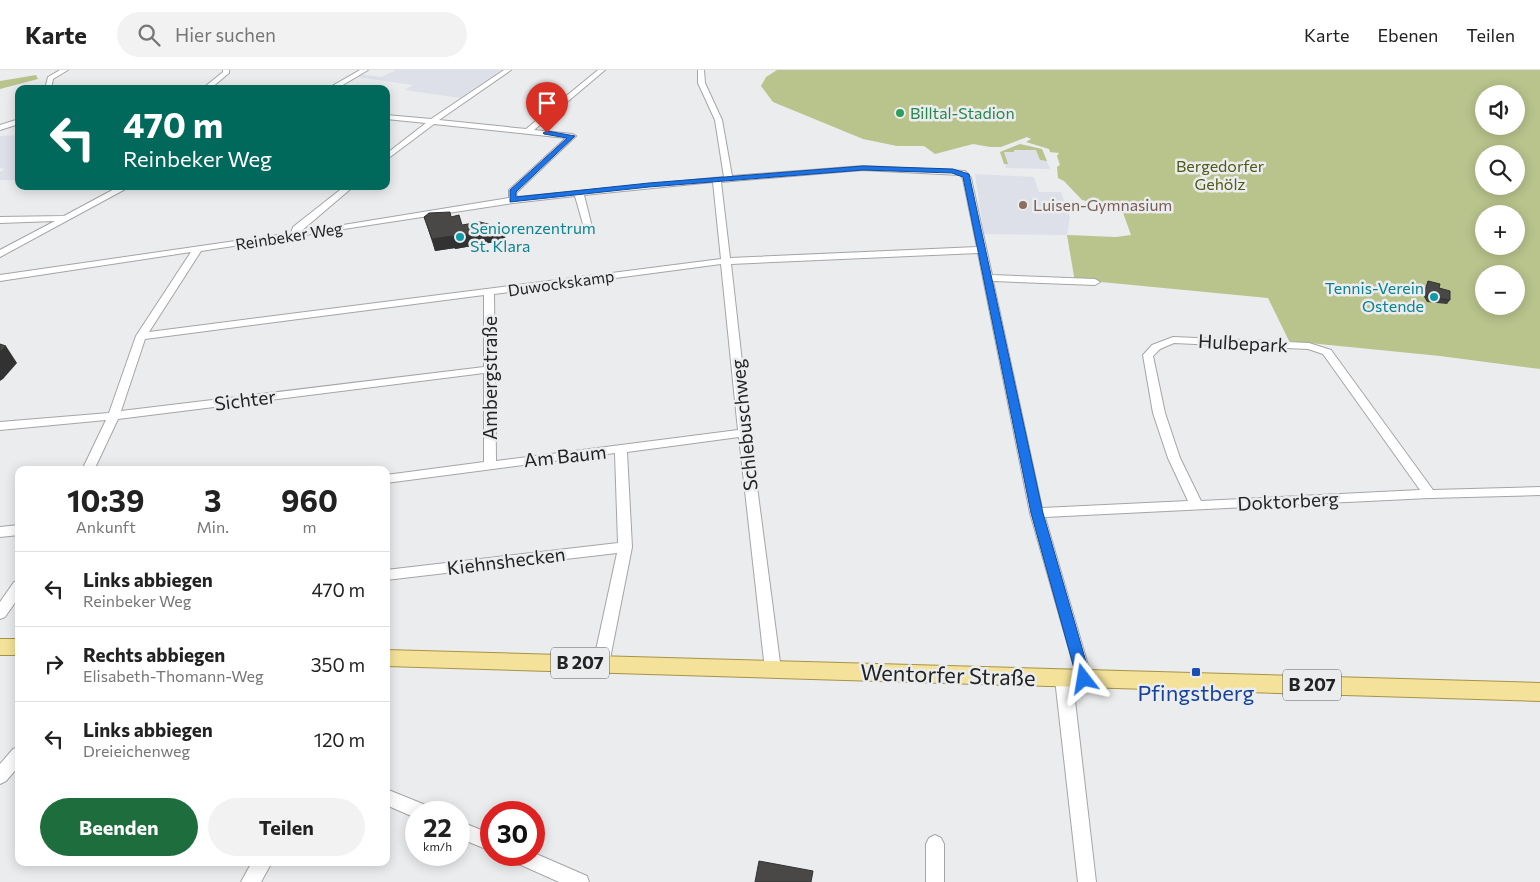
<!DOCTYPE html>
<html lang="de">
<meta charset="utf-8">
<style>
body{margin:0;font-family:Commissioner,sans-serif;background:#f2f2f2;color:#222;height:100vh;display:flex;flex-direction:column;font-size:19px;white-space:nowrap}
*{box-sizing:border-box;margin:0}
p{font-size:16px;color:#767676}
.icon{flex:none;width:28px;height:28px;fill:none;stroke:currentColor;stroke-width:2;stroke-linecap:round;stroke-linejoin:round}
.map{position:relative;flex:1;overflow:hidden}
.sheet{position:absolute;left:15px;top:396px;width:375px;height:400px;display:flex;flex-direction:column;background:#fff;border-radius:10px;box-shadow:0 2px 12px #0003}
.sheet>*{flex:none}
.banner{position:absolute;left:15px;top:15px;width:375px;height:105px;border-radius:10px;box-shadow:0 2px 12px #0003;background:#00695c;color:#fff;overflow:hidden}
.controls{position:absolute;left:1475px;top:15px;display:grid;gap:10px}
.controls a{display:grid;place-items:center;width:50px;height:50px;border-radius:50%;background:#fff;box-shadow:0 2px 12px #0003;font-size:25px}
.speed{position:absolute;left:405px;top:731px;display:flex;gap:10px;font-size:25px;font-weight:700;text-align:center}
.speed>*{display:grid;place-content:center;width:65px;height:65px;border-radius:50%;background:#fff;box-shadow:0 2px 12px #0003;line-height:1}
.speed small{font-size:12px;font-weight:400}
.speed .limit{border:8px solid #d22;background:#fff;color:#111}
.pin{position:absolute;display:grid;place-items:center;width:42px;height:42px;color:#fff;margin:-51px -21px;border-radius:50% 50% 50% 0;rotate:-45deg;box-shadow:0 0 5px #0007}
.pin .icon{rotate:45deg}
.me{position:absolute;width:55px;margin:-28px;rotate:346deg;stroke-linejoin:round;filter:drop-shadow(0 0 4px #0008)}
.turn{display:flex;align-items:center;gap:18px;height:105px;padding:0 25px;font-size:22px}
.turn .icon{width:65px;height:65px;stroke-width:2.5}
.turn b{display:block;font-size:35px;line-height:42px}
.eta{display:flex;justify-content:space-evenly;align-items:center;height:85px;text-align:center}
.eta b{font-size:30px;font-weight:700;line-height:35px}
.button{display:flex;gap:10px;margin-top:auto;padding:10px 25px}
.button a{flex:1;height:58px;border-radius:30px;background:#1d6d3d;color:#fff;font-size:20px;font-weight:700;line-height:58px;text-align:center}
.button a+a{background:#f2f2f2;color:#222}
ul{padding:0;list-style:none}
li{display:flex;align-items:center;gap:15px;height:75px;padding:0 25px;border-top:1px solid #e0e0e0}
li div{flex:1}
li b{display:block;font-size:19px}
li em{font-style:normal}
header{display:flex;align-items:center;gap:30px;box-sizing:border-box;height:70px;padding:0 25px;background:#fff;border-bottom:1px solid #e0e0e0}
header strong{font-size:24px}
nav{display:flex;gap:28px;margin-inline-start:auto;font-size:18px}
.search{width:350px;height:45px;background:#f2f2f2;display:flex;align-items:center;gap:12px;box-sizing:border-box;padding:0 18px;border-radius:28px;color:#767676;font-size:19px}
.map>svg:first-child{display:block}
</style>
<header>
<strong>Karte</strong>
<div class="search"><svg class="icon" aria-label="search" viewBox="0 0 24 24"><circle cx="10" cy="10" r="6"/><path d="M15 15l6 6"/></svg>Hier suchen</div>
<nav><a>Karte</a><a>Ebenen</a><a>Teilen</a></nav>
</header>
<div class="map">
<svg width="1540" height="812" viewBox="0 0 1540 812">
<rect width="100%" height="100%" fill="#ebecee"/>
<path fill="#dde0e9" d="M 396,0 L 501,0 L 460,28 L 405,20 L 413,15 L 357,7 L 361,4 L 381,7 Z
M 19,65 L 19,110 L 0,110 L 0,102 L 5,99 L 0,98 L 0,66 Z
M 1013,79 L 1042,79 L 1050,99 L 1006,98 L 1000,82 Z
M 975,104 L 1034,107 L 1039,122 L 1061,122 L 1070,148 L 1067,165 L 984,164 Z"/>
<path fill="#b9c38c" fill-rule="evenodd" d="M 777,0 L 1540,0 L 1540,299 L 1440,286 L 1289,271 L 1268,228 L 1101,212 L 1075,212 L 1067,165 L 1116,167 L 1131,165 L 1122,140 L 1082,130 L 1064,111 L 1058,108 L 1057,97 L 1060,95 L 1057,86 L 1059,83 L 1050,82 L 1049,79 L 1026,72 L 1031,69 L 1027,67 L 1001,77 L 990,77 L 973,74 L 935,84 L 924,76 L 897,76 L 863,69 L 773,32 L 761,16 L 766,7 ZM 1484,24 L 1516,24 L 1516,56 L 1484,56 ZM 1484,84 L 1516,84 L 1516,116 L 1484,116 ZM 1484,144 L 1516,144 L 1516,176 L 1484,176 ZM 1484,204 L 1516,204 L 1516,236 L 1484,236 Z
M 36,5 L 38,9 L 0,19 L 0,11 Z
M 1020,74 L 1042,79 L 1047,91 L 1040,90 L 1036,80 L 1014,80 L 1014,82 L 1004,82 L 1008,94 L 1004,94 L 1000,82 Z"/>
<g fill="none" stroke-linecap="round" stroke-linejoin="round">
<g stroke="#a5a5a7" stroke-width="2">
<path id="minor" d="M 60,0 L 68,0 L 53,9 L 51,19 L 45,19 L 48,7 Z
M 223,0 L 229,0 L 229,3 L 210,19 L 202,19 L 223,2 Z
M 360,0 L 368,0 L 336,19 L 327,19 Z
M 504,0 L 511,0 L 439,50 L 526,59 L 598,0 L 605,0 L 534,60 L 572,64 L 576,66 L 516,123 L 517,127 L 724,107 L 715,50 L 698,13 L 698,0 L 704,0 L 705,13 L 722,50 L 732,106 L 863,96 L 965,101 L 971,108 L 992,205 L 1095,209 L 1100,212 L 1095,215 L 993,211 L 1042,438 L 1188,431 L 1168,388 L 1153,343 L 1143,285 L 1152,275 L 1173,267 L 1309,273 L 1331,280 L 1433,420 L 1540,417 L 1540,425 L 1429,428 L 1045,447 L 1092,609 L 1089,614 L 1084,615 L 1079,614 L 1030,443 L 978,183 L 731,194 L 750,363 L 781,600 L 778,604 L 773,606 L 768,604 L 765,600 L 739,367 L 627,382 L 632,477 L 609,594 L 606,598 L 601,600 L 596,598 L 593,594 L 617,483 L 386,510 L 386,500 L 618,473 L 615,383 L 386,413 L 386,405 L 484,392 L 484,303 L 118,349 L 94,400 L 82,400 L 106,350 L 0,360 L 0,352 L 109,343 L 136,266 L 191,182 L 0,211 L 0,205 L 291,163 L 293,157 L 345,116 L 354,116 L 300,162 L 509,128 L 509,120 L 566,68 L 434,54 L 386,90 L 386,84 L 426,53 L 386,49 L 386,45 L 431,49 ZM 863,100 L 960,105 L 963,109 L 977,177 L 730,188 L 721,112 ZM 713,112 L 721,189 L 149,262 L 201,181 L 513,133 L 575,126 L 585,161 L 589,164 L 593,161 L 584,125 ZM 721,194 L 738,360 L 496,391 L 495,301 L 496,299 L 495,297 L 494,224 ZM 484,225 L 484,297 L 121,341 L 145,269 ZM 1174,273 L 1308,279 L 1323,284 L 1420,420 L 1201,431 L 1180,388 L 1165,343 L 1153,286 L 1160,279 Z
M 19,49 L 19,54 L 0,60 L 0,55 Z
M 120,116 L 131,116 L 0,187 L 0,180 L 55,151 L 0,153 L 0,147 L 64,146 Z
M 19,455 L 19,465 L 0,467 L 0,457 Z
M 19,511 L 19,527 L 5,547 L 0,549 L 0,532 L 14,512 Z
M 1063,603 L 1068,604 L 1074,622 L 1096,812 L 1078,812 L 1055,609 L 1058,604 Z
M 19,677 L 19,696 L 6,711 L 0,714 L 0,694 L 13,679 Z
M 386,719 L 428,736 L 430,742 L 416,742 L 416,748 L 386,735 Z
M 459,751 L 491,764 L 491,781 L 459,768 Z
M 935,765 L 941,768 L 944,774 L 944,812 L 926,812 L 926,774 L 929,768 Z
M 534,783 L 587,806 L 589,812 L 559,812 L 512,791 L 509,785 L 534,785 Z
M 252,792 L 272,792 L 261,812 L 241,812 Z"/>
</g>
<g stroke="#a79345" stroke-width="2">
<path id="major" d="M 0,569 L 19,569 L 19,585 L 0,585 Z
M 386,580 L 1540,613 L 1540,631 L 386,596 Z"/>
</g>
<use href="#minor" fill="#fff" fill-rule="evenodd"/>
<use href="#major" fill="#f5e29a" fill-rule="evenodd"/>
</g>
<path fill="#3f3e3d" d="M 424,147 L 462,155 L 506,170 L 455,179 L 455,178 L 435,181 Z
M 1428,211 L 1439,218 L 1450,230 L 1447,234 L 1427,232 L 1423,225 Z"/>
<path fill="#333232" d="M 503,158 L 506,170 L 455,179 L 452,167 Z
M 452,166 L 455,178 L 435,181 L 432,169 Z
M 6,276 L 17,293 L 3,309 L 0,311 L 0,282 Z"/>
<path fill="#494847" stroke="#333232" d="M 450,142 L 451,147 L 459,145 L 462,155 L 480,152 L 503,158 L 452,167 L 452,166 L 432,169 L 424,147 L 429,143 Z
M 1428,211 L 1440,214 L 1439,218 L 1450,221 L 1450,230 L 1429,227 L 1425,221 Z
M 0,274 L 6,276 L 0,282 Z
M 759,791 L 813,801 L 811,812 L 755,812 Z"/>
<path fill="#1a73e8" stroke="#114b97" d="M 547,61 L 575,66 L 516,122 L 516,127 L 649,113 L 863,96 L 953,99 L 969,104 L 1043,443 L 1091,609 L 1089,613 L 1084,615 L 1079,613 L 1077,609 L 1031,443 L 963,107 L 952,103 L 863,100 L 649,117 L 510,132 L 510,120 L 567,68 L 544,64 L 543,63 Z"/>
<circle fill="#2e9e5b" stroke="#ebecee" stroke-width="2" cx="900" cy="43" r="5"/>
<circle fill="#8d6e63" stroke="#ebecee" stroke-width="2" cx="1023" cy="135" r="5"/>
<g fill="#0f9aa8" stroke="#ebecee" stroke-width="2">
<circle cx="460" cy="167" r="5"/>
<circle cx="1434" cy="227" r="5"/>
</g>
<rect fill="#1a4fb4" stroke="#ebecee" stroke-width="2" x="1191" y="597" width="10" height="10" rx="2.5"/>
<g text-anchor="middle" stroke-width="5" stroke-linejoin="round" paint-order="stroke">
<g font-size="16" fill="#27864d" stroke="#ebecee" text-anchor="start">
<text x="910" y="49">Billtal-Stadion</text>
</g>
<g font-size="16" fill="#515916" stroke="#ebecee">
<text x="1220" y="102">Bergedorfer<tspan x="1220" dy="18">Gehölz</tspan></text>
</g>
<g font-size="16" fill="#785e54" stroke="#ebecee" text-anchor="start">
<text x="1033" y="141">Luisen-Gymnasium</text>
</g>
<g font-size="16" fill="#0d838f" stroke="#ebecee" text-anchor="start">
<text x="470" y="164">Seniorenzentrum<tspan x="470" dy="18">St. Klara</tspan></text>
<text x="1424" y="224" text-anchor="end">Tennis-Verein<tspan x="1424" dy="18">Ostende</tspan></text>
</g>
<g font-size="16" fill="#222323" stroke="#ebecee">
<text transform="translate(289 166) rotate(-9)" y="6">Reinbeker Weg</text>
<text transform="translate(561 213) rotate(-8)" y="6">Duwockskamp</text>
</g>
<g fill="#ebecee" stroke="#5e5f60" stroke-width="1">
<rect x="551" y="577.5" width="58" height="31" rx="4"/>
<rect x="1283" y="599.5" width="58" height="31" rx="4"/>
</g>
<g font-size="18" font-weight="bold" fill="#222323">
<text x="580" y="599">B 207</text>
<text x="1312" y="621">B 207</text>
</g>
<g font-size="19" fill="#222323" stroke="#ebecee">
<text transform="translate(1243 273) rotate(3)" y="7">Hulbepark</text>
<text transform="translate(490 308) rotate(-90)" y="7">Ambergstraße</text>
<text transform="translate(245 330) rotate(-7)" y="7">Sichter</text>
<text transform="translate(744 355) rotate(-96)" y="7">Schlebuschweg</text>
<text transform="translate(565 386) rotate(-6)" y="7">Am Baum</text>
<text transform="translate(1288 431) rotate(-3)" y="7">Doktorberg</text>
<text transform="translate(506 491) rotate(-7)" y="7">Kiehnshecken</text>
</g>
<g font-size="22" fill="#222323" stroke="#ebecee">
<text transform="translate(948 605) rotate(2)" y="8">Wentorfer Straße</text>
</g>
<g font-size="22" fill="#164399" stroke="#ebecee">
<text x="1196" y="631">Pfingstberg</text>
</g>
</g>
</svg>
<div class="controls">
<a><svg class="icon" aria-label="sound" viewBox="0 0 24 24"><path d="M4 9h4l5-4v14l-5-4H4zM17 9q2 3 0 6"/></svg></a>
<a><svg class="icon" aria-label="search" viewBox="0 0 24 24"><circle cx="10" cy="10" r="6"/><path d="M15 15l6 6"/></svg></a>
<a>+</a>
<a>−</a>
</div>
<div class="speed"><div>22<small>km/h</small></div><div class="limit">30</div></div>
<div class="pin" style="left:547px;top:63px;background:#d93025"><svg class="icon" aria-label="arrive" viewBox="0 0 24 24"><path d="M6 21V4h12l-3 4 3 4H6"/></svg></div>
<svg class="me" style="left:1084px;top:609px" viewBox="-20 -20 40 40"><path d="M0-17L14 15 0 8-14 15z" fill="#1a73e8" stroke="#fff" stroke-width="4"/></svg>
<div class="banner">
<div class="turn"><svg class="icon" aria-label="left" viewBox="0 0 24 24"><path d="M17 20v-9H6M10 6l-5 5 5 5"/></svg><div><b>470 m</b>Reinbeker Weg</div></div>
</div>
<section class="sheet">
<div class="eta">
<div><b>10:39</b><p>Ankunft</p></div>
<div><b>3</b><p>Min.</p></div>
<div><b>960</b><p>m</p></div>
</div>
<ul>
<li><svg class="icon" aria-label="left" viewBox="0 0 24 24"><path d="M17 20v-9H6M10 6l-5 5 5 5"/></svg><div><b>Links abbiegen</b><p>Reinbeker Weg</p></div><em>470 m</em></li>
<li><svg class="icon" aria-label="right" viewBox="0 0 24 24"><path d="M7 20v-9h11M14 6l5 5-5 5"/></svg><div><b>Rechts abbiegen</b><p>Elisabeth-Thomann-Weg</p></div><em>350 m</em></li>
<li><svg class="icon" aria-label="left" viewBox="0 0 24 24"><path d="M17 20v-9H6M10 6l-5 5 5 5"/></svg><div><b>Links abbiegen</b><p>Dreieichenweg</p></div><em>120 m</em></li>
</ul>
<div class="button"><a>Beenden</a><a>Teilen</a></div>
</section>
</div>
